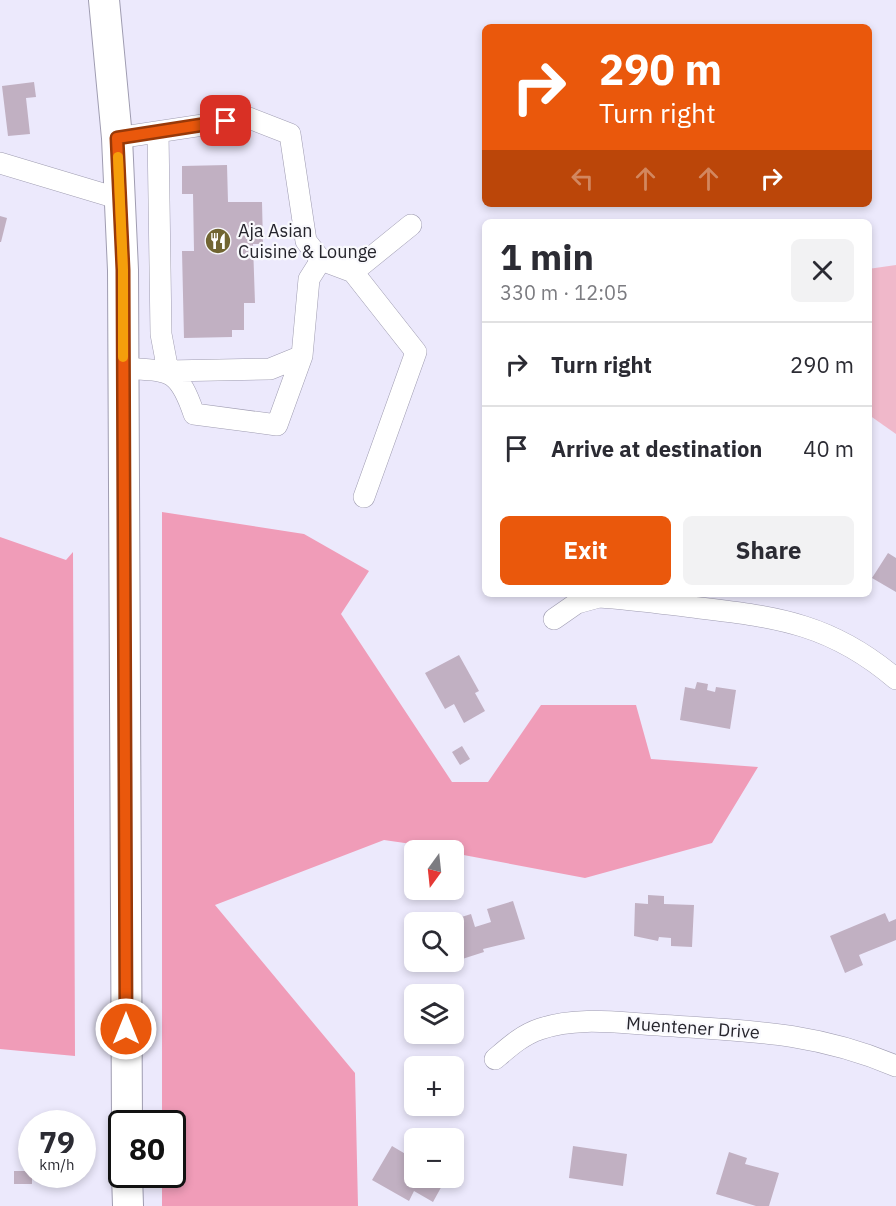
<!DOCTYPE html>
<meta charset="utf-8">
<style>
body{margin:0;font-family:"IBM Plex Sans",sans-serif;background:#f2f2f3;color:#2b2b33;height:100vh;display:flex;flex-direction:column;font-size:22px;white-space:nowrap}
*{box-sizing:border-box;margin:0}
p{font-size:20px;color:#7c7c81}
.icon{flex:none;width:33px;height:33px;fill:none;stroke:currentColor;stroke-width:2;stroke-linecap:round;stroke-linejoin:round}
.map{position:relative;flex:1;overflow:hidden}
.sheet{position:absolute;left:482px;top:219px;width:390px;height:378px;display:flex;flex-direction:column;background:#fff;border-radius:9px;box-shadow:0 3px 9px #0003}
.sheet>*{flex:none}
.guide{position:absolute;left:482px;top:24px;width:390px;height:183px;border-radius:9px;box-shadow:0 3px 9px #0003;background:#ea580c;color:#fff;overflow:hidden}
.needle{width:39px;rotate:195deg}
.controls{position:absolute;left:404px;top:840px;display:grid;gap:12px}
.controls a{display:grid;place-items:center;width:60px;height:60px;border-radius:9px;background:#fff;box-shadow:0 3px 9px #0003;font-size:30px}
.speed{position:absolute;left:18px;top:1110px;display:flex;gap:12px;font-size:30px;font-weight:700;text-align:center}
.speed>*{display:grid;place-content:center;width:78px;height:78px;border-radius:50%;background:#fff;box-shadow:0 3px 9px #0003;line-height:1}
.speed small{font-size:15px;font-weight:400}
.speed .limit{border:3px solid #111;border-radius:9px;background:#fff;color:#111}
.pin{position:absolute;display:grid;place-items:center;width:51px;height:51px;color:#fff;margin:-26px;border-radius:12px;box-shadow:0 3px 9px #0006}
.me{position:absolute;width:66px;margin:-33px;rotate:0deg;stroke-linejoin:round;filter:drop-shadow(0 0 4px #0008)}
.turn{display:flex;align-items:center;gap:21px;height:126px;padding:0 18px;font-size:27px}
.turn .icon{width:78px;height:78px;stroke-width:2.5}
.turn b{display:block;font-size:42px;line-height:51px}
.lanes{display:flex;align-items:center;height:57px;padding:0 18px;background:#0003;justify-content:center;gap:30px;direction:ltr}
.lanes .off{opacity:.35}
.round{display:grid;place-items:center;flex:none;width:63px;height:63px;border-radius:9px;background:#f2f2f3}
.summary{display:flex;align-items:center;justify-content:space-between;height:102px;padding:0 18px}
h1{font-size:36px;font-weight:700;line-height:45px}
.button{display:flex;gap:12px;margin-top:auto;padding:12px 18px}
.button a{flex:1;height:69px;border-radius:9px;background:#ea580c;color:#fff;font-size:24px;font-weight:700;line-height:69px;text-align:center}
.button a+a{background:#f2f2f3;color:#2b2b33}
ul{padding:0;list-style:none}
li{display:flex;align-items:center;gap:18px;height:84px;padding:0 18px;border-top:2px solid #e1e1e2}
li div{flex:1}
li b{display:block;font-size:22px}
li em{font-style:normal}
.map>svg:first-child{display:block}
</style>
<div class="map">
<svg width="896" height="1206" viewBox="0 0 896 1206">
<rect width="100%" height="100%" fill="#ece9fc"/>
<path fill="#f0b8ca" d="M 896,265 L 896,434 L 869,415 L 868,269 Z"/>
<path fill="#f09cb8" d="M 162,512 L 304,534 L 369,571 L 341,614 L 452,782 L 488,782 L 541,705 L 636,705 L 651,759 L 758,767 L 712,843 L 585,878 L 453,853 L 453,850 L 384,840 L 215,905 L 355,1073 L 358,1206 L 162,1206 L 162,1175 L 172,1174 L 172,1124 L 162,1123 Z
M 0,537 L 66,560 L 73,552 L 75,1056 L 0,1049 Z"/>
<path fill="#c1b0c2" d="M 34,82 L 36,97 L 26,98 L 30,134 L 8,136 L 2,86 Z
M 227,165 L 228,202 L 262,202 L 263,244 L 253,244 L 255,303 L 244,303 L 244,330 L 232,330 L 232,337 L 184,338 L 182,251 L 194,251 L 193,194 L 182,194 L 182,166 Z
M 0,216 L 7,218 L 1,242 L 0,242 Z
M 888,553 L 896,558 L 896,592 L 872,578 Z
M 459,655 L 479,691 L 475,693 L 485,711 L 464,723 L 454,704 L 445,709 L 425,673 Z
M 697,682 L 708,684 L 707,690 L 715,692 L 716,687 L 736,690 L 730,729 L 680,720 L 685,687 L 695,689 Z
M 462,746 L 470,759 L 460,765 L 452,752 Z
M 648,895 L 664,896 L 664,904 L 694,905 L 692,947 L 671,946 L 671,938 L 659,937 L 658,941 L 634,936 L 635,903 L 648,904 Z
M 513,901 L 525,939 L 483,949 L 484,952 L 453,962 L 453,922 L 446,922 L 471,914 L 475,927 L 491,922 L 487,909 Z
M 885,913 L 889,922 L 896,919 L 896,940 L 859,955 L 863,965 L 845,973 L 830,936 Z
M 392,1146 L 414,1159 L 414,1178 L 436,1178 L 444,1182 L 433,1202 L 414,1191 L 409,1201 L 372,1180 Z
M 573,1146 L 627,1154 L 623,1186 L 569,1178 Z
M 729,1152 L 747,1158 L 745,1164 L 779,1173 L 769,1206 L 756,1206 L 716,1194 Z
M 14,1171 L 32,1171 L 32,1184 L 14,1184 Z"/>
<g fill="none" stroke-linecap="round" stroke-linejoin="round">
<g stroke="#9f9cb1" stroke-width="22">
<path id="minor" d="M 158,132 L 161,334 L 168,371 L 270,369 L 302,356
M 117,138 L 249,118 L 290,134 L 306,241 L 321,260 L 353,272
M 0,163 L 120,199
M 123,368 C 169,371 178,367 194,414 L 277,425 L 302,356 L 309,279 L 321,260
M 364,497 L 416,352 L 353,272 L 411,225
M 554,619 L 577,603 L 599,597 C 633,599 666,604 700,608 C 779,617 833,625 896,679
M 495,1059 C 509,1047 522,1035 540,1029 C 577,1016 620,1023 658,1025 C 746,1031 813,1031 896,1066"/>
</g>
<g stroke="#9f9cb1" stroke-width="32">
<path id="highway" d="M 104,0 L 117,138 L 123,270 L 127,1124
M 127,1174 L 128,1206"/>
</g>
<use href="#minor" stroke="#fff" stroke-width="21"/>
<use href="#highway" stroke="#fff" stroke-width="30"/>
</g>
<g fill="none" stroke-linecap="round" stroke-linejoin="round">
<g stroke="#983908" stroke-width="15">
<path id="route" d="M 126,1029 L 123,270 L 117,138 L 226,121"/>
</g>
<use href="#route" stroke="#ea580c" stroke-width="10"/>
<path stroke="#f59e0b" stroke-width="10" d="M 118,157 L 123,270 L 123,357"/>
</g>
<defs>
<g id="restaurant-disc" transform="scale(1.35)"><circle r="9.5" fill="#716532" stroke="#f9f9fd"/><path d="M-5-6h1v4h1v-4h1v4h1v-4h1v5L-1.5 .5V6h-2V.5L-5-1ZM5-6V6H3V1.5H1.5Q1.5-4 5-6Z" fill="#fff"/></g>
</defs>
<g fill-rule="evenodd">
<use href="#restaurant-disc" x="218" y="241"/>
</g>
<g text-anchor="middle" stroke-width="4.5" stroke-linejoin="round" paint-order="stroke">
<g font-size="18" fill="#25242c" stroke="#f9f9fd" text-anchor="start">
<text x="238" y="237">Aja Asian<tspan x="238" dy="21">Cuisine &amp; Lounge</tspan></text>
</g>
<g font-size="18" fill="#25242c" stroke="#f9f9fd">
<text transform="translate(693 1028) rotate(4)" y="6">Muentener Drive</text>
</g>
</g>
</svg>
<div class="controls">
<a><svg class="needle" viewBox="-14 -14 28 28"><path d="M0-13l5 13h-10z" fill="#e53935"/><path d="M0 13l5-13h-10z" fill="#7c7c81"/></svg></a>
<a><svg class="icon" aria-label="search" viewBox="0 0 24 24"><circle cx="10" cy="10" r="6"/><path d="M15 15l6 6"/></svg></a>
<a><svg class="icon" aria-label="layers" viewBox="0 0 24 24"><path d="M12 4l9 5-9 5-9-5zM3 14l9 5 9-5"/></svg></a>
<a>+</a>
<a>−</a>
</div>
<div class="speed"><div>79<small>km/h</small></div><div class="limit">80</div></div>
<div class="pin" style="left:226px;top:121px;background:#d93025"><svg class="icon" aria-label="arrive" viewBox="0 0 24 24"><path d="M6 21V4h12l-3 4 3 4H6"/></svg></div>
<svg class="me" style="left:126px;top:1029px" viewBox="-20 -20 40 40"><circle r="17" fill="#ea580c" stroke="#fff" stroke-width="3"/><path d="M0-11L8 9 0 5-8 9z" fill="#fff"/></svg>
<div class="guide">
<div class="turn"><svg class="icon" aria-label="right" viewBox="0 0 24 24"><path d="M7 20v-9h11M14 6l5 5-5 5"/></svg><div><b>290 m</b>Turn right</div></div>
<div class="lanes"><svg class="icon off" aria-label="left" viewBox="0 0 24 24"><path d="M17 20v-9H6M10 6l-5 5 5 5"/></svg><svg class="icon off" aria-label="ahead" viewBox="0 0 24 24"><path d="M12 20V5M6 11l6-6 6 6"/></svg><svg class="icon off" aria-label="ahead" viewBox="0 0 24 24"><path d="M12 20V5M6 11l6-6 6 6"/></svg><svg class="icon" aria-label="right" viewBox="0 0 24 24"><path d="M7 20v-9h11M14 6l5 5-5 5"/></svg></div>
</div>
<section class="sheet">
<div class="summary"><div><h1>1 min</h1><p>330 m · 12:05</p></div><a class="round"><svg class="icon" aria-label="close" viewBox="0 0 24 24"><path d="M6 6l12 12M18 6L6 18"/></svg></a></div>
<ul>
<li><svg class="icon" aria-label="right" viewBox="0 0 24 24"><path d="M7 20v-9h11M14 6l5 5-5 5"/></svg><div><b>Turn right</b></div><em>290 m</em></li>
<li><svg class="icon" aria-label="arrive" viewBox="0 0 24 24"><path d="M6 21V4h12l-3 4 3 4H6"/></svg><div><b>Arrive at destination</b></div><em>40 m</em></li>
</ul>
<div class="button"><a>Exit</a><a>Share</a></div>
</section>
</div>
